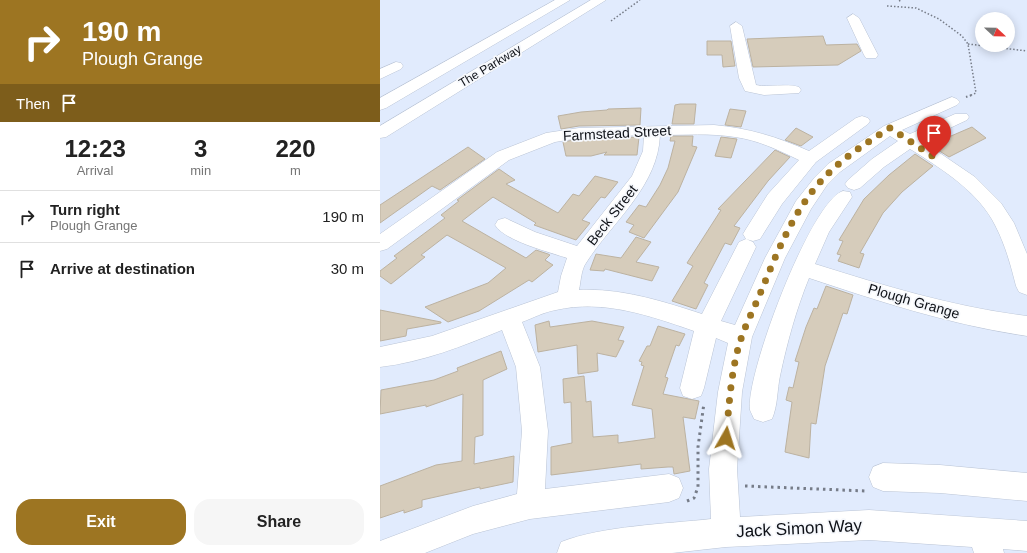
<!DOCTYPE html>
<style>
body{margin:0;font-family:Helvetica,sans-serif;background:#f6f6f6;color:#222;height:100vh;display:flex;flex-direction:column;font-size:15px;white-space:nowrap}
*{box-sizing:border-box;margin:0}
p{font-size:13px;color:#767676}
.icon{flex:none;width:22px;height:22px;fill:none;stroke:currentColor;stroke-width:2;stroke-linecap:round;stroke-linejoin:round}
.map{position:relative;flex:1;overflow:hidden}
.side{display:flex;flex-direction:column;background:#fff;width:380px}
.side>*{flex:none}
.banner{background:#9d7522;color:#fff;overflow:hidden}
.needle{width:26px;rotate:112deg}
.tools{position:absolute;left:595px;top:12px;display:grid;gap:8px}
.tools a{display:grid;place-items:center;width:40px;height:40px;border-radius:50%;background:#fff;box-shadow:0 2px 10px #0003;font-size:20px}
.pin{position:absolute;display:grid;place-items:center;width:34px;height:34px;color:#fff;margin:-41px -17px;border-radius:50% 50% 50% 0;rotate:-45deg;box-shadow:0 0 4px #0007}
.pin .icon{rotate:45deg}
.me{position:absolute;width:44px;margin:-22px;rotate:6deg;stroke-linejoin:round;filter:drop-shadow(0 0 3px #0008)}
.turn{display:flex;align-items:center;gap:14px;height:84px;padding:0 16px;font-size:18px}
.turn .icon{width:52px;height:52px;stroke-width:2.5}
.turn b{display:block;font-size:28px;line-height:34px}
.then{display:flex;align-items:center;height:38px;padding:0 16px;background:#0003;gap:8px;font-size:15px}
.eta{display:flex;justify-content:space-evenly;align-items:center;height:68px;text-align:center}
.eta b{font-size:24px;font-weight:800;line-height:28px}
.cta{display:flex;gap:8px;margin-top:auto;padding:8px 16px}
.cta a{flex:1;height:46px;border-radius:16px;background:#9d7522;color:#fff;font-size:16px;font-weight:800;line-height:46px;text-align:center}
.cta a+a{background:#f6f6f6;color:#222}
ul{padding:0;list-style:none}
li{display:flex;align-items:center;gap:12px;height:52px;padding:0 16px;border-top:1px solid #e0e0e0}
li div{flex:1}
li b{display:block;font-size:15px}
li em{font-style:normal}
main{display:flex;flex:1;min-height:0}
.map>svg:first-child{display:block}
</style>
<main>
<section class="side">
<div class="banner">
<div class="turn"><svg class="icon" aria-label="right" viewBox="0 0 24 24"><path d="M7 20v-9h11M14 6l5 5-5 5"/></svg><div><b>190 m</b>Plough Grange</div></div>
<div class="then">Then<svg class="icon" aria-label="arrive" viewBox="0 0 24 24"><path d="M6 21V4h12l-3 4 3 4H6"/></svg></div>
</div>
<div class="eta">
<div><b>12:23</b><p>Arrival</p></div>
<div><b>3</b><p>min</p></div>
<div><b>220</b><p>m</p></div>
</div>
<ul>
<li><svg class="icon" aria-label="right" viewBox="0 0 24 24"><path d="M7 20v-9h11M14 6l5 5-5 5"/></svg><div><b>Turn right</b><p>Plough Grange</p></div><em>190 m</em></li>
<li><svg class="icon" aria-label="arrive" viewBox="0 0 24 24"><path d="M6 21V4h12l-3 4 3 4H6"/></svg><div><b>Arrive at destination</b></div><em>30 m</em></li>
</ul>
<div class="cta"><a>Exit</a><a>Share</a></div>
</section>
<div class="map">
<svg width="647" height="553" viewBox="0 0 647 553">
<rect width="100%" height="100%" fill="#e1ebfd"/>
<path fill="#d6ccbb" stroke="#bcb2a1" d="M 443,36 L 446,45 L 477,44 L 481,51 L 458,65 L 373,67 L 367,39 Z
M 327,41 L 351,41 L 355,66 L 343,67 L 342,55 L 327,55 Z
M 300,104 L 316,104 L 314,124 L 292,124 L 295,105 Z
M 261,108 L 260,125 L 199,126 L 181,129 L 178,116 L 201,112 L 227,110 L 228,109 Z
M 350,109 L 366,111 L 361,127 L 345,125 Z
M 592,127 L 606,138 L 569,157 L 550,145 Z
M 416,128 L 433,137 L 421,146 L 405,140 Z
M 291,136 L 313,136 L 312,146 L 317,147 L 298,192 L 264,238 L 249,232 L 254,225 L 246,222 L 259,205 L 266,207 L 280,185 L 288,168 L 295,141 L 290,141 Z
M 259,137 L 257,155 L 224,155 L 227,152 L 211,156 L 186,156 L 183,142 L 199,139 Z
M 341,137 L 357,139 L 351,158 L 335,156 Z
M 88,147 L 105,159 L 60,190 L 52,186 L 0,223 L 0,205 Z
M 395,150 L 410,157 L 388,181 L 354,226 L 360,228 L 351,245 L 345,243 L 324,283 L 328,285 L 316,309 L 292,301 L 313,266 L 307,263 L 341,210 L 338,209 Z
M 535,154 L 553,166 L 522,192 L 503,213 L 480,253 L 484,254 L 479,268 L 458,261 L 461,255 L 457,254 L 463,241 L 459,240 L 484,199 L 509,175 Z
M 119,169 L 135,180 L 126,184 L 178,213 L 193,194 L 199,196 L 215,176 L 238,182 L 225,198 L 221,197 L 202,220 L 210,223 L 196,240 L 154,225 L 156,223 L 113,197 L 82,221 L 146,258 L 156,250 L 168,254 L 170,255 L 165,260 L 173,265 L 152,282 L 149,280 L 99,311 L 68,322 L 45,307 L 108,283 L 126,268 L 67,235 L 41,255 L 45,257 L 11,284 L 0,276 L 0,271 L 17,258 L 14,256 L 65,218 L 61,215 L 79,201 L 77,200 Z
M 256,237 L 271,242 L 256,262 L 279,267 L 272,281 L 225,269 L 224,271 L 210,270 L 216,254 L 241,258 Z
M 446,286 L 473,295 L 467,314 L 463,313 L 445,366 L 436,424 L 431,423 L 429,458 L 405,452 L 412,402 L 406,400 L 409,387 L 413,388 L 419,362 L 415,361 L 426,327 L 434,308 L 437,309 Z
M 0,310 L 61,322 L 61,323 L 27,329 L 26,336 L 0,341 Z
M 169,321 L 170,327 L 212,321 L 244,327 L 238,340 L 244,341 L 236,357 L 217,353 L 218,371 L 198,374 L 197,345 L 158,352 L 155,325 Z
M 278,326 L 305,334 L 299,346 L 296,345 L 285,377 L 288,378 L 283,394 L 319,401 L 315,419 L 303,417 L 310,471 L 294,474 L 293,467 L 288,467 L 261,469 L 261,464 L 171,475 L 171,447 L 192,443 L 191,402 L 184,403 L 183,379 L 204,376 L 206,402 L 211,401 L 213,437 L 238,435 L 238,443 L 275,438 L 272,409 L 252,405 L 264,366 L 261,365 L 262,362 L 259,361 L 267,346 L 270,346 Z
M 121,351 L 127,369 L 103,380 L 103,435 L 95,437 L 94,464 L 134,456 L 133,482 L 100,489 L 100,487 L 42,500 L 42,507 L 24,513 L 24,510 L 0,518 L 0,486 L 56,465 L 82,461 L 83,394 L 46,407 L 46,405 L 0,414 L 1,390 L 54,380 L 78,371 L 77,368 Z"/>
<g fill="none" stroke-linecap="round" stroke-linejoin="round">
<g stroke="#bac4d5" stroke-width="1">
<path id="minor" d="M 473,14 L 479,18 L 498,55 L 496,58 L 486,58 L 484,55 L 467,18 Z
M 356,22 L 362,26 L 376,85 C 390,88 405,83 419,87 L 421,90 L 419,93 L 384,95 L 365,91 L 359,78 L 350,26 Z
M 16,62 L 21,63 L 23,66 L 21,69 L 0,79 L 0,69 Z
M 572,97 L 577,99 L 580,102 L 577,105 L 522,130 L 530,134 L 575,114 L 587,114 L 589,117 L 587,120 L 542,141 L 595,177 L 621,203 L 634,223 L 647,254 L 647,295 L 639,292 L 636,286 C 631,266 625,244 615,225 C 599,193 565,171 535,152 L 530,149 L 504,167 L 480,188 L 474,190 L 468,188 L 465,184 L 468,180 L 492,159 L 518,141 L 510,136 L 460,172 L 447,185 L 431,209 L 405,258 L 372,337 L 362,392 L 357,469 L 360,517 L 489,510 L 647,521 L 647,551 L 623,549 L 624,553 L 594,553 L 592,547 L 489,540 L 346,547 L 292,553 L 177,553 L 181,542 C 222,526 286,524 331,519 L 329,469 L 338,392 L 348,343 L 336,338 L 324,388 L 321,396 L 312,399 L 303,396 L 300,388 L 314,331 C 271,316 223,299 176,310 C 164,312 153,318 142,322 L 160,367 L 168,431 L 165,489 L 289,474 L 299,478 L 303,488 L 299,498 L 289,502 L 150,519 L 93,534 L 45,553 L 0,553 L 0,541 L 93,506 L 137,494 L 142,431 L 136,367 L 122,330 C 83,346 43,362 0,367 L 0,347 L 52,336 L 178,292 L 181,276 L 187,258 C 169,252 125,241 115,225 L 118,220 L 125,218 L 155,232 L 197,246 L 252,176 L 263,151 L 264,135 L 199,138 L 175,142 L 129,160 L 7,249 L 0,251 L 0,234 L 117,152 L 166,133 L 199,128 L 334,125 C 368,128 398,137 429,151 L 476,118 L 482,116 L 488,118 L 490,121 L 488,124 L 436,162 L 402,204 L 380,239 L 373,241 L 366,239 L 363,234 L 366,229 L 388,194 L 419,160 C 398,150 378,140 355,137 C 330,133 305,135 280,135 C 278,187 232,222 206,263 C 201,270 201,281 199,290 C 241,288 282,301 322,314 L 359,242 L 366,239 L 373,242 L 376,247 L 341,321 L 355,325 L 385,258 L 416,201 L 435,177 L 448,164 L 504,126 Z
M 463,191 L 470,192 L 472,197 L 449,232 L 435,264 C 505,286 574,307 647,316 L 647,336 C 572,325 501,302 429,278 C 416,310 407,343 400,376 C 397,390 398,405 392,419 L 383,422 L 374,419 C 373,416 371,413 370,410 C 365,376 431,200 463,191 Z
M 503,463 L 560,465 L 647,473 L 647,501 L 560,493 L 503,491 L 493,487 L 489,477 L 493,467 Z"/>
</g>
<g stroke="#bac4d5" stroke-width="1">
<path id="highway" d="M 175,0 L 190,0 L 6,108 L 0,110 L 0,98 Z
M 211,0 L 226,0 L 6,137 L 0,138 L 0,126 Z"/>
</g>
<path stroke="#767c88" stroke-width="1.5" stroke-dasharray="1.5 2" stroke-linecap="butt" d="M 519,1 L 521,0
M 507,6 L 536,8 L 559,19 L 582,36 L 588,44 L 596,93 L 589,96
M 231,21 L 260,0
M 588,44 L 647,51"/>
<path stroke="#767c88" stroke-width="2" stroke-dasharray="1.5 2.5" stroke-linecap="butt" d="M 586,97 L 592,95"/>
<path stroke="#767c88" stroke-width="3" stroke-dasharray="2.5 4" stroke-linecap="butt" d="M 365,486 L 486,491
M 307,501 L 314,498 L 318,487 L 318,447 L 324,403"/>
<use href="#minor" fill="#fff" fill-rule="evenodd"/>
<use href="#highway" fill="#fff" fill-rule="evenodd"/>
</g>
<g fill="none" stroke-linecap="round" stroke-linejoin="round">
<path stroke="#9d7522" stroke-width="7" stroke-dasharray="0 12.6" d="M 346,438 C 349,407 351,366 362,336 C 367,322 374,308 380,294 C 396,255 413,211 442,180 C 461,159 486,143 510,128 L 554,157"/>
</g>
<g text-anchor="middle" stroke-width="3.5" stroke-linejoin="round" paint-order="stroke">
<g font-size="12" fill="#0e1117" stroke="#f6f8fc">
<text transform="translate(110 66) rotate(-31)" y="4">The Parkway</text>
</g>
<g font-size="14" fill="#0e1117" stroke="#f6f8fc">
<text transform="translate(237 133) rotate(-3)" y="5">Farmstead Street</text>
<text transform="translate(232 215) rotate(-52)" y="5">Beck Street</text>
<text transform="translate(534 301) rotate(16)" y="5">Plough Grange</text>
</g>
<g font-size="17" fill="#0e1117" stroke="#f6f8fc">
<text transform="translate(419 528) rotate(-3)" y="6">Jack Simon Way</text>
</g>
</g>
</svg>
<div class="tools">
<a><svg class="needle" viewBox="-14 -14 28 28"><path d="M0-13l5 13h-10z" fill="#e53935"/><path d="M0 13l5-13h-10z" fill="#767676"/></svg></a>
</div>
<div class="pin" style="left:554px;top:157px;background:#d93025"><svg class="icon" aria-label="arrive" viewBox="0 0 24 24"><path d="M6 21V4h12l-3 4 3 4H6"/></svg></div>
<svg class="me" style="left:346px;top:438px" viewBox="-20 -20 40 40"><path d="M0-17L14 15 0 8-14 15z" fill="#9d7522" stroke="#fff" stroke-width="4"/></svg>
</div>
</main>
